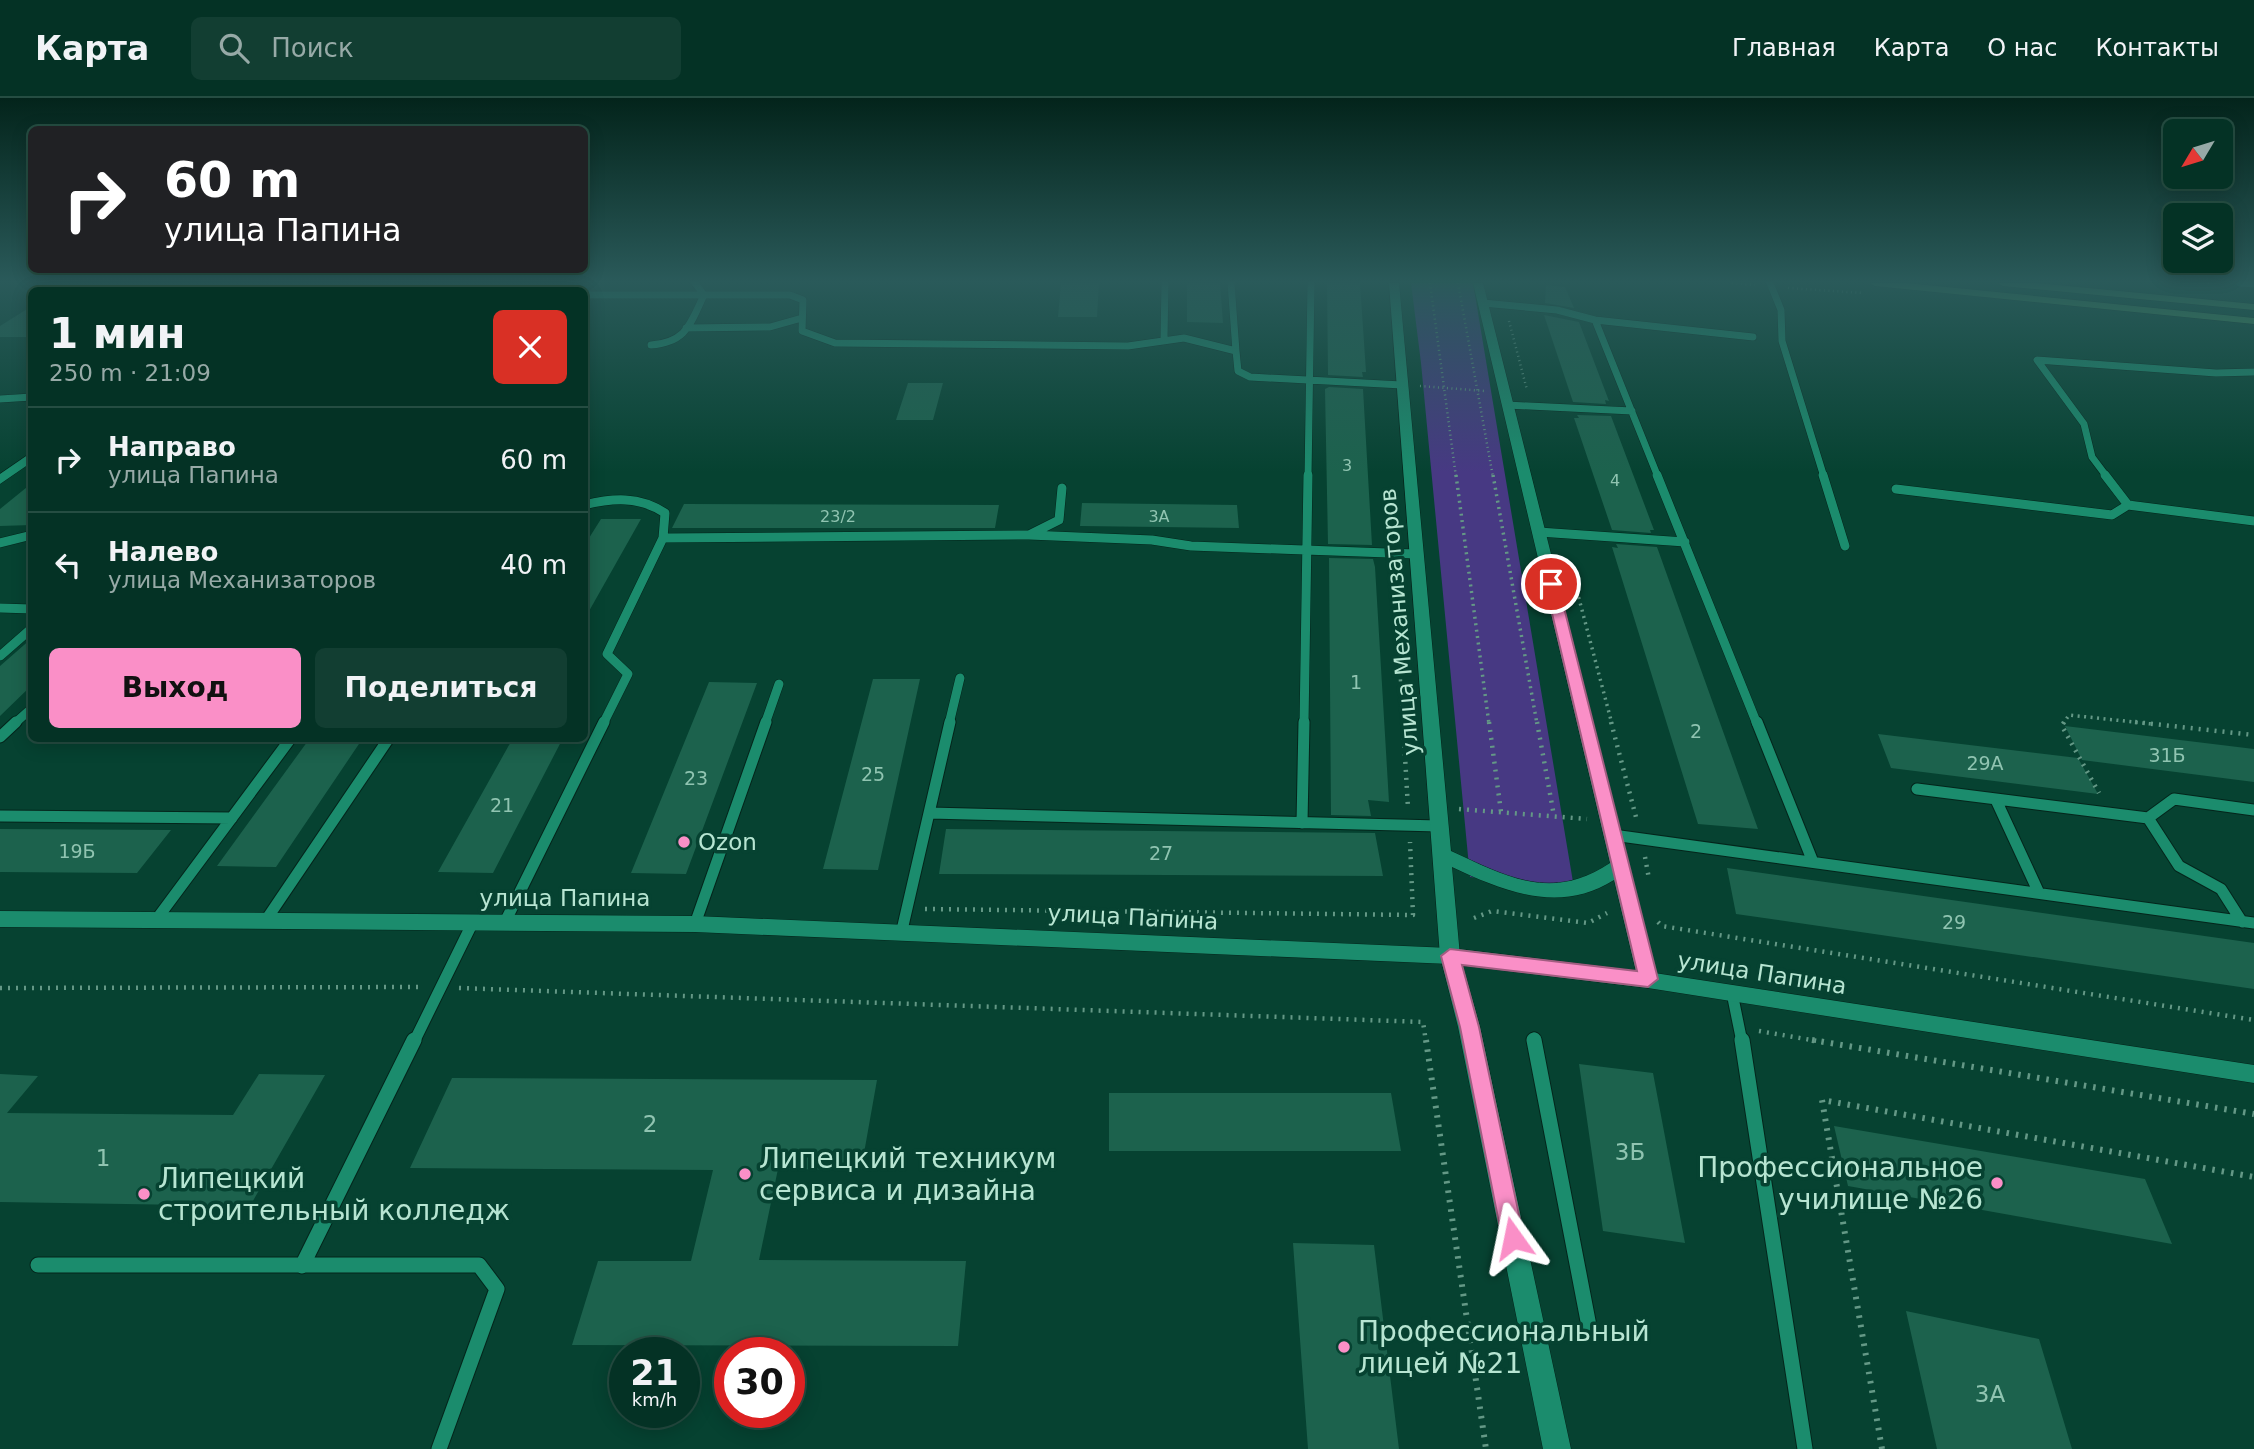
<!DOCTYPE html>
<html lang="ru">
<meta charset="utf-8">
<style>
body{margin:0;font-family:"DejaVu Sans",sans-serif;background:#123e32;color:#f1f3f6;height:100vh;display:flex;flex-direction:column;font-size:26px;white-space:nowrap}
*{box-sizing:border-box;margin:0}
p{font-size:23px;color:#97aaa7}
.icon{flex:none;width:38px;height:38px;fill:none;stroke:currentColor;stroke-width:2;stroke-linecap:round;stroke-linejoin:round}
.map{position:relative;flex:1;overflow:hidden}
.side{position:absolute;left:28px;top:189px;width:560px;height:455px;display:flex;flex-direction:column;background:#043225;border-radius:10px;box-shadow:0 4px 18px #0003,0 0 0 2px #254d42}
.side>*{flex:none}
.hud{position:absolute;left:28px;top:28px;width:560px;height:147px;border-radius:10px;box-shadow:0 4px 18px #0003,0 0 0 2px #254d42;background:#202124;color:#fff;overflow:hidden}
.needle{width:46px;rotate:232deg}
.tools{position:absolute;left:2163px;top:21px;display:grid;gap:14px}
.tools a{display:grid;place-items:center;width:70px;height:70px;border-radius:10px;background:#043225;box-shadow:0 4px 18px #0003,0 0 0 2px #254d42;font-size:35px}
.speed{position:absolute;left:609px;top:1239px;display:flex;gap:14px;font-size:35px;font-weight:700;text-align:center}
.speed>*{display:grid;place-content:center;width:91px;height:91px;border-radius:50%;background:#043225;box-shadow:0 4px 18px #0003,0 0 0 2px #254d42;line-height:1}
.speed small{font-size:18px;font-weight:400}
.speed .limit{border:10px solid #d22;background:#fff;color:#111}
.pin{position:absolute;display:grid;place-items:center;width:60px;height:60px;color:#fff;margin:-30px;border:4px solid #fff;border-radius:50%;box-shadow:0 2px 7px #0007}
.me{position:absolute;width:77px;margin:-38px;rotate:348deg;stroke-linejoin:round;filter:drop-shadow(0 0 5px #0008)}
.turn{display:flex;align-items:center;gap:24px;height:147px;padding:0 21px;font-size:32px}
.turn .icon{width:91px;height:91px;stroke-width:2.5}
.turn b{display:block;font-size:49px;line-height:60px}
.round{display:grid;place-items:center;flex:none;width:74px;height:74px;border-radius:10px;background:#123e32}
.summary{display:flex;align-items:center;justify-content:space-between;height:119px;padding:0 21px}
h1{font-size:42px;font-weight:700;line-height:52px}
.button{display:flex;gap:14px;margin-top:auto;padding:14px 21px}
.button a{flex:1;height:80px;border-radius:10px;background:#fa8fc7;color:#111;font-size:28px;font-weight:700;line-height:80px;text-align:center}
.button a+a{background:#123e32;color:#f1f3f6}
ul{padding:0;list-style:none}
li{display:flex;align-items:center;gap:21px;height:105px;padding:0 21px;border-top:2px solid #254d42}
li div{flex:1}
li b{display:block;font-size:26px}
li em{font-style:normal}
header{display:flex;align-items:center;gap:42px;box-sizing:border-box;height:98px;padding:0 35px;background:#043225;border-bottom:2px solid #254d42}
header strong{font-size:33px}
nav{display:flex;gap:38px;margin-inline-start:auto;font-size:24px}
.search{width:490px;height:63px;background:#123e32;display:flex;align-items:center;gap:18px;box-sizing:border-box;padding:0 24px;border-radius:10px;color:#97aaa7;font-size:26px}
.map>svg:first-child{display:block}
</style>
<header>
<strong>Карта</strong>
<div class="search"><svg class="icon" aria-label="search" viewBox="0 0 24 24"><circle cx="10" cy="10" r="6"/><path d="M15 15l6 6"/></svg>Поиск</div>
<nav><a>Главная</a><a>Карта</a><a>О нас</a><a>Контакты</a></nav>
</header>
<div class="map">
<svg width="2254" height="1351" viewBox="0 0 2254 1351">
<rect width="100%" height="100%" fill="#064231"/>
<path fill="#473983" d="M 1411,185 L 1473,185 L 1574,790 L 1470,779 L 1421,265 Z"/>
<path fill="#1c624d" d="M 1061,185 L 1099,185 L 1097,219 L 1058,219 Z
M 1187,185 L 1220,185 L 1223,225 L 1187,224 Z
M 1327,185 L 1360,185 L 1366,274 L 1362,274 L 1363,279 L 1328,277 Z
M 1546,187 L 1565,189 L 1574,210 L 1545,205 Z
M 32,208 L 32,239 L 0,239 L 0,228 Z
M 1544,217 L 1579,224 L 1609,303 L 1605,302 L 1606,306 L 1573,304 Z
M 908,285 L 943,285 L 933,322 L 896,322 Z
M 1329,289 L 1363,291 L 1372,447 L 1328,446 L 1325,291 Z
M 1577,317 L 1611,318 L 1654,432 L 1650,432 L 1651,435 L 1612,432 L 1574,320 L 1579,320 Z
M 32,385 L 32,427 L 0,428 L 0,411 Z
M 1082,405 L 1237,407 L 1239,430 L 1080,428 Z
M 684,406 L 999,407 L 995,430 L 672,430 Z
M 601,421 L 641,421 L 584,522 L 584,448 Z
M 1616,446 L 1657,449 L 1758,731 L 1698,726 L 1612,449 L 1618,450 Z
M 1329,460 L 1373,461 L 1375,469 L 1389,704 L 1368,702 L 1371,718 L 1331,717 Z
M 32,540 L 32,587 L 0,618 L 0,568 Z
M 873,581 L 920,581 L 878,772 L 823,771 Z
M 709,584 L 757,585 L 686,776 L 631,775 Z
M 2065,628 L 2254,651 L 2254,684 L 2082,662 Z
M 1878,636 L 2078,660 L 2098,696 L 1891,670 Z
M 310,640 L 363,640 L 276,769 L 217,768 Z
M 513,640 L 563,640 L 493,775 L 438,774 Z
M 0,731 L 171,732 L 137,775 L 0,774 Z
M 946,731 L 1375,735 L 1383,778 L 939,776 Z
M 1727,770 L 2254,845 L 2254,891 L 1736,816 Z
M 1579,966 L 1653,975 L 1685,1145 L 1603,1133 Z
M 0,976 L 38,978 L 7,1015 L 233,1017 L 259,976 L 325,977 L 250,1108 L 0,1104 Z
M 452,980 L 877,982 L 861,1072 L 778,1071 L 759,1162 L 966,1163 L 958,1248 L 572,1247 L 598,1163 L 691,1163 L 713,1072 L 410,1070 Z
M 1109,995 L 1391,995 L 1401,1053 L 1109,1053 Z
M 1834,1028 L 2145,1081 L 2172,1146 L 1848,1088 Z
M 1293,1145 L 1374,1147 L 1399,1351 L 1308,1351 Z
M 1906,1213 L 2039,1241 L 2072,1351 L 1937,1351 Z"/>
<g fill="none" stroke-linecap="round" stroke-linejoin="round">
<g stroke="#04251b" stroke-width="8">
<path id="service-far3" d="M 1231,185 L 1236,253
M 1770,185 L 1781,212 L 1782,243 L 1824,379
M 2240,185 L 2254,186
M 584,197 L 790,197 L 803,202 L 802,233 L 835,245 L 1128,248 L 1184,240 L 1236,253 L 1238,273 L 1250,279 L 1402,287
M 1483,205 L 1557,212 L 1595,222 L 1658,379
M 1595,222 L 1753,239
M 686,230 L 770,229 L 802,220
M 1164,240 L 1165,185
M 651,247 C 687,244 690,226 704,197 L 695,185
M 0,301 L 32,299
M 1507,307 L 1632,313
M 1308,379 L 1311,185
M 2107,379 L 2092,359 L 2084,326 L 2037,262 L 2216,275 L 2254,274"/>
</g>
<g stroke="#04251b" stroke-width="10">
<path id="service-far2" d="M 1657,377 L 1757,626
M 1823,377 L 1845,448
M 1896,391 L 2112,417 L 2128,407 L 2105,377
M 584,407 C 613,400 639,398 665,415 L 663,440
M 2128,407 L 2254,423
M 1539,434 L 1685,444
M 1029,437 L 1059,422 L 1062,390
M 0,445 L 32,437
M 0,510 L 32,511
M 0,558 L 32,530
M 14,626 L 32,610
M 603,626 L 628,576 L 607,556 L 663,440 L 1029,437 L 1152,442 L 1191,448 L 1416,456
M 765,626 L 779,586
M 949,626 L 960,580
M 1304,626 L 1308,377"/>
</g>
<g stroke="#04251b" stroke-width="13">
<path id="service-far1" d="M 1757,624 L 1813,764
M 0,639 L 16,624
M 1917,691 L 2148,720 L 2174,701 L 2254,712
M 1996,702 L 2039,795
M 930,715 L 1439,728
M 0,718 L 232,720
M 2148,720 L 2179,768 L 2221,791 L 2242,824
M 1302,725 L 1304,624
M 1613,737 L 2254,825
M 156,822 L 291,640
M 266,822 L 389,640
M 505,824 L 604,624
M 695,826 L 766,624
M 902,832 L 950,624
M 1732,895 L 1742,944
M 1534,940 L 1535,944
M 414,944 L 473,824"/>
</g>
<g stroke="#04251b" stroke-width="17">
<path id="service" d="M 1534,942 L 1589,1228
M 1742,942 L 1805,1351
M 38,1167 L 479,1167 L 497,1191 L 439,1351
M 302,1168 L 414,942"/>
</g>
<g stroke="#04251b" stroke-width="1">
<path id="minor" d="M 1389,185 L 1399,185 L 1451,753 C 1507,779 1552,804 1610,765 L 1473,185 L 1483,185 L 1658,882 L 1655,888 L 1648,890 L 1641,888 L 1638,882 L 1614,782 C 1560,816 1505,794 1452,769 L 1460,858 L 1480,929 L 1571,1351 L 1543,1351 L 1458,929 L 1440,858 Z
M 32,354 L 32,364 L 0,386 L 0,376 Z"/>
</g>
<g stroke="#04251b" stroke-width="1">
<path id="tertiary" d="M 0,813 L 695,818 L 1450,850 L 1648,874 L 2254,967 L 2254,985 L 1648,890 L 1450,866 L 695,834 L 0,829 Z"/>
</g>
<g stroke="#04251b" stroke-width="1">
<path id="secondary" d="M 1870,185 L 1906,185 L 2254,220 L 2254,226 L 1875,188 Z
M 1998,185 L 2036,185 L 2254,206 L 2254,212 L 2003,188 Z"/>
</g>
<path stroke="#649886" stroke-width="2.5" stroke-dasharray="1 3.5" stroke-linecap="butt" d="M 1430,185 L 1456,379
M 1458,185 L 1493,379
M 1732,185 L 1755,187
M 2208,185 L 2212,185
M 1788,190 L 1863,195
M 1509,223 L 1527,292
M 1420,288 L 1485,293"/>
<path stroke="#649886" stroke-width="3.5" stroke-dasharray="2 4.5" stroke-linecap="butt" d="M 1456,377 L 1489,626
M 1493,377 L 1537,626
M 1394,471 L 1403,626
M 1572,474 L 1612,626
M 2063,626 L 2069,617 L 2152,626"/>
<path stroke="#649886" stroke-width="4.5" stroke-dasharray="2 6" stroke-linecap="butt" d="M 1403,624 L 1408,710
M 1489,624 L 1501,714
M 1537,624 L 1554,718
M 1611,624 L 1637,723
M 2064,624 L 2062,628 L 2099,695
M 2135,624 L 2254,637
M 1459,711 L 1587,721
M 1645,759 L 1649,781
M 925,811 L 1413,817 L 1410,744
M 1474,820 L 1492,813 L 1588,825 L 1607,815
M 1658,824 L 1662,828 L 2254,922
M 0,890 L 423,889
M 459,890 L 1423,924 L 1426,944
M 1759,933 L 1823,944"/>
<path stroke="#649886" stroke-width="6" stroke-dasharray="2.5 7" stroke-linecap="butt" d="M 1426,942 L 1486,1351
M 1812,942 L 2254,1016
M 1882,1351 L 1822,1002 L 2254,1079"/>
<use href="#service-far3" stroke="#1b8c6d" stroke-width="7"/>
<use href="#service-far2" stroke="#1b8c6d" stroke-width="9"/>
<use href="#service-far1" stroke="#1b8c6d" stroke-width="11"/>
<use href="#service" stroke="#1b8c6d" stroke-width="15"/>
<use href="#minor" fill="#1b8c6d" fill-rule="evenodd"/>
<use href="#tertiary" fill="#1b8c6d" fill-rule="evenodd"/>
<use href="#secondary" fill="#46955a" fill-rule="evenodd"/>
</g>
<linearGradient id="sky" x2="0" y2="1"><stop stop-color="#03241b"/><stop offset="0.49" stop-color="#2a5a5a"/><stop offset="1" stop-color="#2a5a5a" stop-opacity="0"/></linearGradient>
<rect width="2254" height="374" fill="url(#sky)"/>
<path fill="#fa8fc7" stroke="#a25d81" stroke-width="2" d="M 1551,482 L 1558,486 L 1658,881 L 1648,889 L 1462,867 L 1479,929 L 1524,1140 L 1521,1147 L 1513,1150 L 1505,1147 L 1502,1140 L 1460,929 L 1441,858 L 1450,851 L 1637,873 L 1545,486 Z"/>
<g fill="#fa8fc7" stroke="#064231" stroke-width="2.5">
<circle cx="684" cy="744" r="7"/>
<circle cx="745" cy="1076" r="7"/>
<circle cx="1997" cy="1085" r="7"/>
<circle cx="144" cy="1096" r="7"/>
<circle cx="1344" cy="1249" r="7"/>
</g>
<g text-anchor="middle" stroke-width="7" stroke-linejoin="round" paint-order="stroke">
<g font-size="16" fill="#90c4b1">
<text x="1347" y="373">3</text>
<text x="1615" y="388">4</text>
<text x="838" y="424">23/2</text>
<text x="1159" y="424">3А</text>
</g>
<g font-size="19" fill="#90c4b1">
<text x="1356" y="591">1</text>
<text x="1696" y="640">2</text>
<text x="2167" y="664">31Б</text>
<text x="1985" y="672">29А</text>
<text x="873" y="683">25</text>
<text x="696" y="687">23</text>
<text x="502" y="714">21</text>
<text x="77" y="760">19Б</text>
<text x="1161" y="762">27</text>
<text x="1954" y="831">29</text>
</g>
<g font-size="23" fill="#b7e5d2" stroke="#064231">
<text transform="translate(1399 524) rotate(-95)" y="8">улица Механизаторов</text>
<text x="565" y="808">улица Папина</text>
<text transform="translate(1133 819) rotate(3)" y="8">улица Папина</text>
<text transform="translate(1762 875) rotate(9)" y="8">улица Папина</text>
</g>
<g font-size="23" fill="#b7e5d2" stroke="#064231" text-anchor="start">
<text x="698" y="752">Ozon</text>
</g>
<g font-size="23" fill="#90c4b1">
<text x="650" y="1034">2</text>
<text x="1630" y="1062">3Б</text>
<text x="103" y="1068">1</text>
<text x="1990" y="1304">3А</text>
</g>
<g font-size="28" fill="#b7e5d2" stroke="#064231" text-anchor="start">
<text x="759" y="1070">Липецкий техникум<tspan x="759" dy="32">сервиса и дизайна</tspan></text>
<text x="1983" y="1079" text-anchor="end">Профессиональное<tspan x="1983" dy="32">училище №26</tspan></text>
<text x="158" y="1090">Липецкий<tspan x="158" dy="32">строительный колледж</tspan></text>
<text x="1358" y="1243">Профессиональный<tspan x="1358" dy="32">лицей №21</tspan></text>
</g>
</g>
</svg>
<div class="tools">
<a><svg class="needle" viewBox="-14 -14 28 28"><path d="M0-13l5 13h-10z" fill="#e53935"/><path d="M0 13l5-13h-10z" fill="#97aaa7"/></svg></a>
<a><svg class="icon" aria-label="layers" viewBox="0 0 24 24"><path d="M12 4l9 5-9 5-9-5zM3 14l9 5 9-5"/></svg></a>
</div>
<div class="speed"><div>21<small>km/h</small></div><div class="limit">30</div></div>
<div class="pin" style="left:1551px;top:486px;background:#d93025"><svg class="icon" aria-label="arrive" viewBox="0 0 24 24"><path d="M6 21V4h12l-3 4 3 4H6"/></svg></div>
<svg class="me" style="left:1513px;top:1140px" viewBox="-20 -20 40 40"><path d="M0-17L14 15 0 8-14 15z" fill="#fa8fc7" stroke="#fff" stroke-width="4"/></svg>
<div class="hud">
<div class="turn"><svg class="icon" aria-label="right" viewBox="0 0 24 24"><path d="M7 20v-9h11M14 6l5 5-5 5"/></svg><div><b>60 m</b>улица Папина</div></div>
</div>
<section class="side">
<div class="summary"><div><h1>1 мин</h1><p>250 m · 21:09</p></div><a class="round" style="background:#d93025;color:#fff"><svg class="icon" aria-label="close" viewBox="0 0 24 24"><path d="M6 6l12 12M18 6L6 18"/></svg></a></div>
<ul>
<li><svg class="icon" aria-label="right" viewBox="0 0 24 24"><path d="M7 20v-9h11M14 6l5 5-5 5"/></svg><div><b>Направо</b><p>улица Папина</p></div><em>60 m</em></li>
<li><svg class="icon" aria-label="left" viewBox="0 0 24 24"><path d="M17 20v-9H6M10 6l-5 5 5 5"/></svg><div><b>Налево</b><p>улица Механизаторов</p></div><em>40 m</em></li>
</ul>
<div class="button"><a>Выход</a><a>Поделиться</a></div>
</section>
</div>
